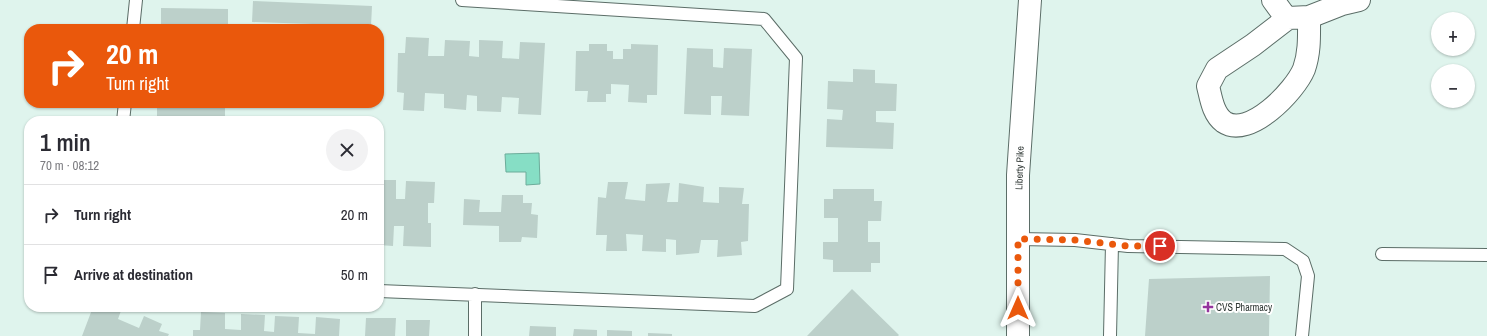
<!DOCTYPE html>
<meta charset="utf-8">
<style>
body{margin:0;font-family:"Archivo Narrow",sans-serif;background:#f2f2f3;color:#2b2b33;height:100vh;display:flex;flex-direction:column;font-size:15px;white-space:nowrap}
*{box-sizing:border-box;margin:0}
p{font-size:13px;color:#7c7c81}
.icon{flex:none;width:22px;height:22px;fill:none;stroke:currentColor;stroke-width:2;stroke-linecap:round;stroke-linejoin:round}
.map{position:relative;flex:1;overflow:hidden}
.drawer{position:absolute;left:24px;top:116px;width:360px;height:196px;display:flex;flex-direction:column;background:#fff;border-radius:16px;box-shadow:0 1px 3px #0004}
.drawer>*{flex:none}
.guide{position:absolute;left:24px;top:24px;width:360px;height:84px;border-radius:16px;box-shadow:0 1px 3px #0004;background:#ea580c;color:#fff;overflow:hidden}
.tools{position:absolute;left:1431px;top:12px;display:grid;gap:8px}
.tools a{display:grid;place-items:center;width:44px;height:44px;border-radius:50%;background:#fff;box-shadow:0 1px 3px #0004;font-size:20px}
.pin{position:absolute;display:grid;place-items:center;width:34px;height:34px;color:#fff;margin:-17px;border:2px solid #fff;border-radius:50%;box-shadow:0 1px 4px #0007}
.me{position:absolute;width:44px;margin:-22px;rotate:0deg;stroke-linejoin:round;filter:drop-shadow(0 0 3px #0008)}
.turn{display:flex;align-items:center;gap:14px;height:84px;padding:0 16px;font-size:18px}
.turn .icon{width:52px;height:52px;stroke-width:2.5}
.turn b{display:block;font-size:28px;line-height:34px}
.round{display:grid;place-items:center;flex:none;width:42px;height:42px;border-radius:21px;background:#f2f2f3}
.head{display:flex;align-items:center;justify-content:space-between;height:68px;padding:0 16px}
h1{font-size:24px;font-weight:600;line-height:30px}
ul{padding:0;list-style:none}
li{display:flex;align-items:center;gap:12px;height:60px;padding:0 16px;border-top:1px solid #e1e1e2}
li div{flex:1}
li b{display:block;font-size:15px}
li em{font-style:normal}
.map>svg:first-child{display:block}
</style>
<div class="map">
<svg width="1487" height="336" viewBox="0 0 1487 336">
<rect width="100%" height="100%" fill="#dff4ed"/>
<path fill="#86dec5" stroke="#6cac9a" d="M 539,153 L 540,184 L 526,185 L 526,172 L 506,172 L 505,154 Z"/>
<path fill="#bcd0ca" d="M 253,1 L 372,6 L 371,26 L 252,22 Z
M 161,8 L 228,9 L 228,29 L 161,29 Z
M 406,37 L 429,38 L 428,56 L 444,56 L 445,40 L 470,41 L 469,56 L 479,57 L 479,40 L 503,41 L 502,58 L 519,59 L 520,42 L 545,43 L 541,115 L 518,114 L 519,98 L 502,97 L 501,112 L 477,111 L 477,96 L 467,95 L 466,110 L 444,108 L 444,94 L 425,93 L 424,111 L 403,110 L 404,93 L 397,92 L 398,53 L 405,53 Z
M 589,44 L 607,44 L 607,51 L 613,51 L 613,59 L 623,59 L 623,49 L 631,49 L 631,44 L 658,45 L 657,95 L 647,95 L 647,103 L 628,102 L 629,85 L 611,84 L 611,94 L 606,94 L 606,102 L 587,102 L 588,91 L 575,91 L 576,51 L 589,51 Z
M 687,48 L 713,49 L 713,67 L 723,68 L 724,48 L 752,49 L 749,116 L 721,115 L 722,96 L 711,96 L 711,115 L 684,114 Z
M 853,69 L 875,70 L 875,83 L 897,84 L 896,111 L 876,111 L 876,122 L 894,123 L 893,149 L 826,147 L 827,119 L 842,120 L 843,110 L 827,109 L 828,81 L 853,82 Z
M 157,103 L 225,103 L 225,117 L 205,117 L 205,121 L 178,121 L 178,117 L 157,116 Z
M 379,180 L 396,180 L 396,199 L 405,199 L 406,181 L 435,182 L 434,203 L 428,203 L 428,223 L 431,223 L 431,247 L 403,246 L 404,226 L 394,226 L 393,246 L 379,245 Z
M 608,182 L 628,182 L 625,199 L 645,201 L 646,184 L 670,183 L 667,202 L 678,202 L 679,183 L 704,187 L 703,202 L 719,203 L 719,187 L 744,188 L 742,204 L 749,204 L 748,241 L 741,242 L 742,255 L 717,257 L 718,240 L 701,240 L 699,253 L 676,255 L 676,240 L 666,239 L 666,252 L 642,251 L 643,235 L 626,234 L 627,251 L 606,251 L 607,235 L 596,235 L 598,197 L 606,198 Z
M 833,189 L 874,189 L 874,201 L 882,201 L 881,221 L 868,221 L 868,242 L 880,242 L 880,263 L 871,263 L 871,272 L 833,272 L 833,260 L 823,259 L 823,242 L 838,242 L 838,218 L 824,218 L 824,199 L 833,199 Z
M 502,195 L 523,195 L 523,203 L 532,203 L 531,214 L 538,215 L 537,238 L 522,237 L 521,242 L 499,242 L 499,226 L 463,225 L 464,199 L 480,200 L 479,212 L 501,212 Z
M 1270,276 L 1269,336 L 1145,336 L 1149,279 Z
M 852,289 L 899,335 L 898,336 L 807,336 Z
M 93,307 L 102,309 L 103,307 L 119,307 L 122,308 L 118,319 L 139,328 L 144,316 L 162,324 L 159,331 L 169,334 L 168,336 L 82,336 Z
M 201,312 L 225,313 L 225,329 L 241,330 L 241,314 L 265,315 L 264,331 L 274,332 L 275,316 L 299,317 L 298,333 L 315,334 L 316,317 L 340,319 L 339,336 L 193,336 L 193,330 L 200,330 Z
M 366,318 L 396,318 L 395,336 L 365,336 Z
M 406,320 L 430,320 L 429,336 L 406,336 Z
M 530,326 L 556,327 L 556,336 L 529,336 Z
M 574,329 L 597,330 L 597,336 L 573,336 Z
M 607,330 L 632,331 L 632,336 L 607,336 Z
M 648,333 L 672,334 L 672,336 L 648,336 Z"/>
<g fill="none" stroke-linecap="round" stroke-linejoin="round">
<g stroke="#5b6d67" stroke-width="14">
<path id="service" d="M 133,29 L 136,0
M 123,121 L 125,103
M 1018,239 L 1075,240 L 1128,246 L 1285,249 L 1303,261 L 1308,276 L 1302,336
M 1382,254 L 1487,255
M 379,291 L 755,306 L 787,289 L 796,58 L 764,19 L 462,0
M 475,336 L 475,294
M 1110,336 L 1112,244"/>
</g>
<g stroke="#5b6d67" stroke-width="24">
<path id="minor" d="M 1273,0 L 1284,15 L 1288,18 L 1309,17 L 1342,4 L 1359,0
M 1288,18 L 1253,45 L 1217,69 L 1208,86 C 1211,98 1213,114 1224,122 C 1249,139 1295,91 1304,69 C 1310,52 1309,35 1309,17"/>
</g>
<g stroke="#5b6d67" stroke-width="24">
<path id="tertiary" d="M 1018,336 L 1018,175 L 1030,0"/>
</g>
<use href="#service" stroke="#fff" stroke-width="12"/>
<use href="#minor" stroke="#fff" stroke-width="22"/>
<use href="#tertiary" stroke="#fff" stroke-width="22"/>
</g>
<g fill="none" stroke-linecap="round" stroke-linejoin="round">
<path stroke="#ea580c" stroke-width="7" stroke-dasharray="0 12.6" d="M 1018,308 L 1018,239 L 1075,240 L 1128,246 L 1160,246"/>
</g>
<path fill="#94359d" stroke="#fff" stroke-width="1.5" d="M1206 301h4v4h4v4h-4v4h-4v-4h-4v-4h4z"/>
<g text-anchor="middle" stroke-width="4" stroke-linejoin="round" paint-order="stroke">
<g font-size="10" fill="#313936" stroke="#fff">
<text transform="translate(1019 168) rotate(-88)" y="4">Liberty Pike</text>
</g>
<g font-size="10" fill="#313936" stroke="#fff" text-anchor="start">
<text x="1216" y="311">CVS Pharmacy</text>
</g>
</g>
</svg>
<div class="tools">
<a>+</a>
<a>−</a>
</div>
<div class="pin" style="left:1160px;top:246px;background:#d93025"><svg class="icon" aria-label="arrive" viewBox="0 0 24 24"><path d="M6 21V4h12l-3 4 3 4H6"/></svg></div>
<svg class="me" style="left:1018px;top:308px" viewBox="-20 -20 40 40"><path d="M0-17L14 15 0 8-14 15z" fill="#ea580c" stroke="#fff" stroke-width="4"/></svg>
<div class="guide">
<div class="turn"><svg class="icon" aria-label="right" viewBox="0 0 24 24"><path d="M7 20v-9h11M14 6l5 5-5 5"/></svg><div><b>20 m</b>Turn right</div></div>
</div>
<section class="drawer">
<div class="head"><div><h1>1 min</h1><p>70 m · 08:12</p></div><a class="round"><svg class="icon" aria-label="close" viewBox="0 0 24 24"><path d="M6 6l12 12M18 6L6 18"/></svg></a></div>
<ul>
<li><svg class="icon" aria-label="right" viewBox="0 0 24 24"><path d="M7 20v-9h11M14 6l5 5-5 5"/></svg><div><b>Turn right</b></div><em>20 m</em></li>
<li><svg class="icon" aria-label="arrive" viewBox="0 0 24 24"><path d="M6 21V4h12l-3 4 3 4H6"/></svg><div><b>Arrive at destination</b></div><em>50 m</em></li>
</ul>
</section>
</div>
